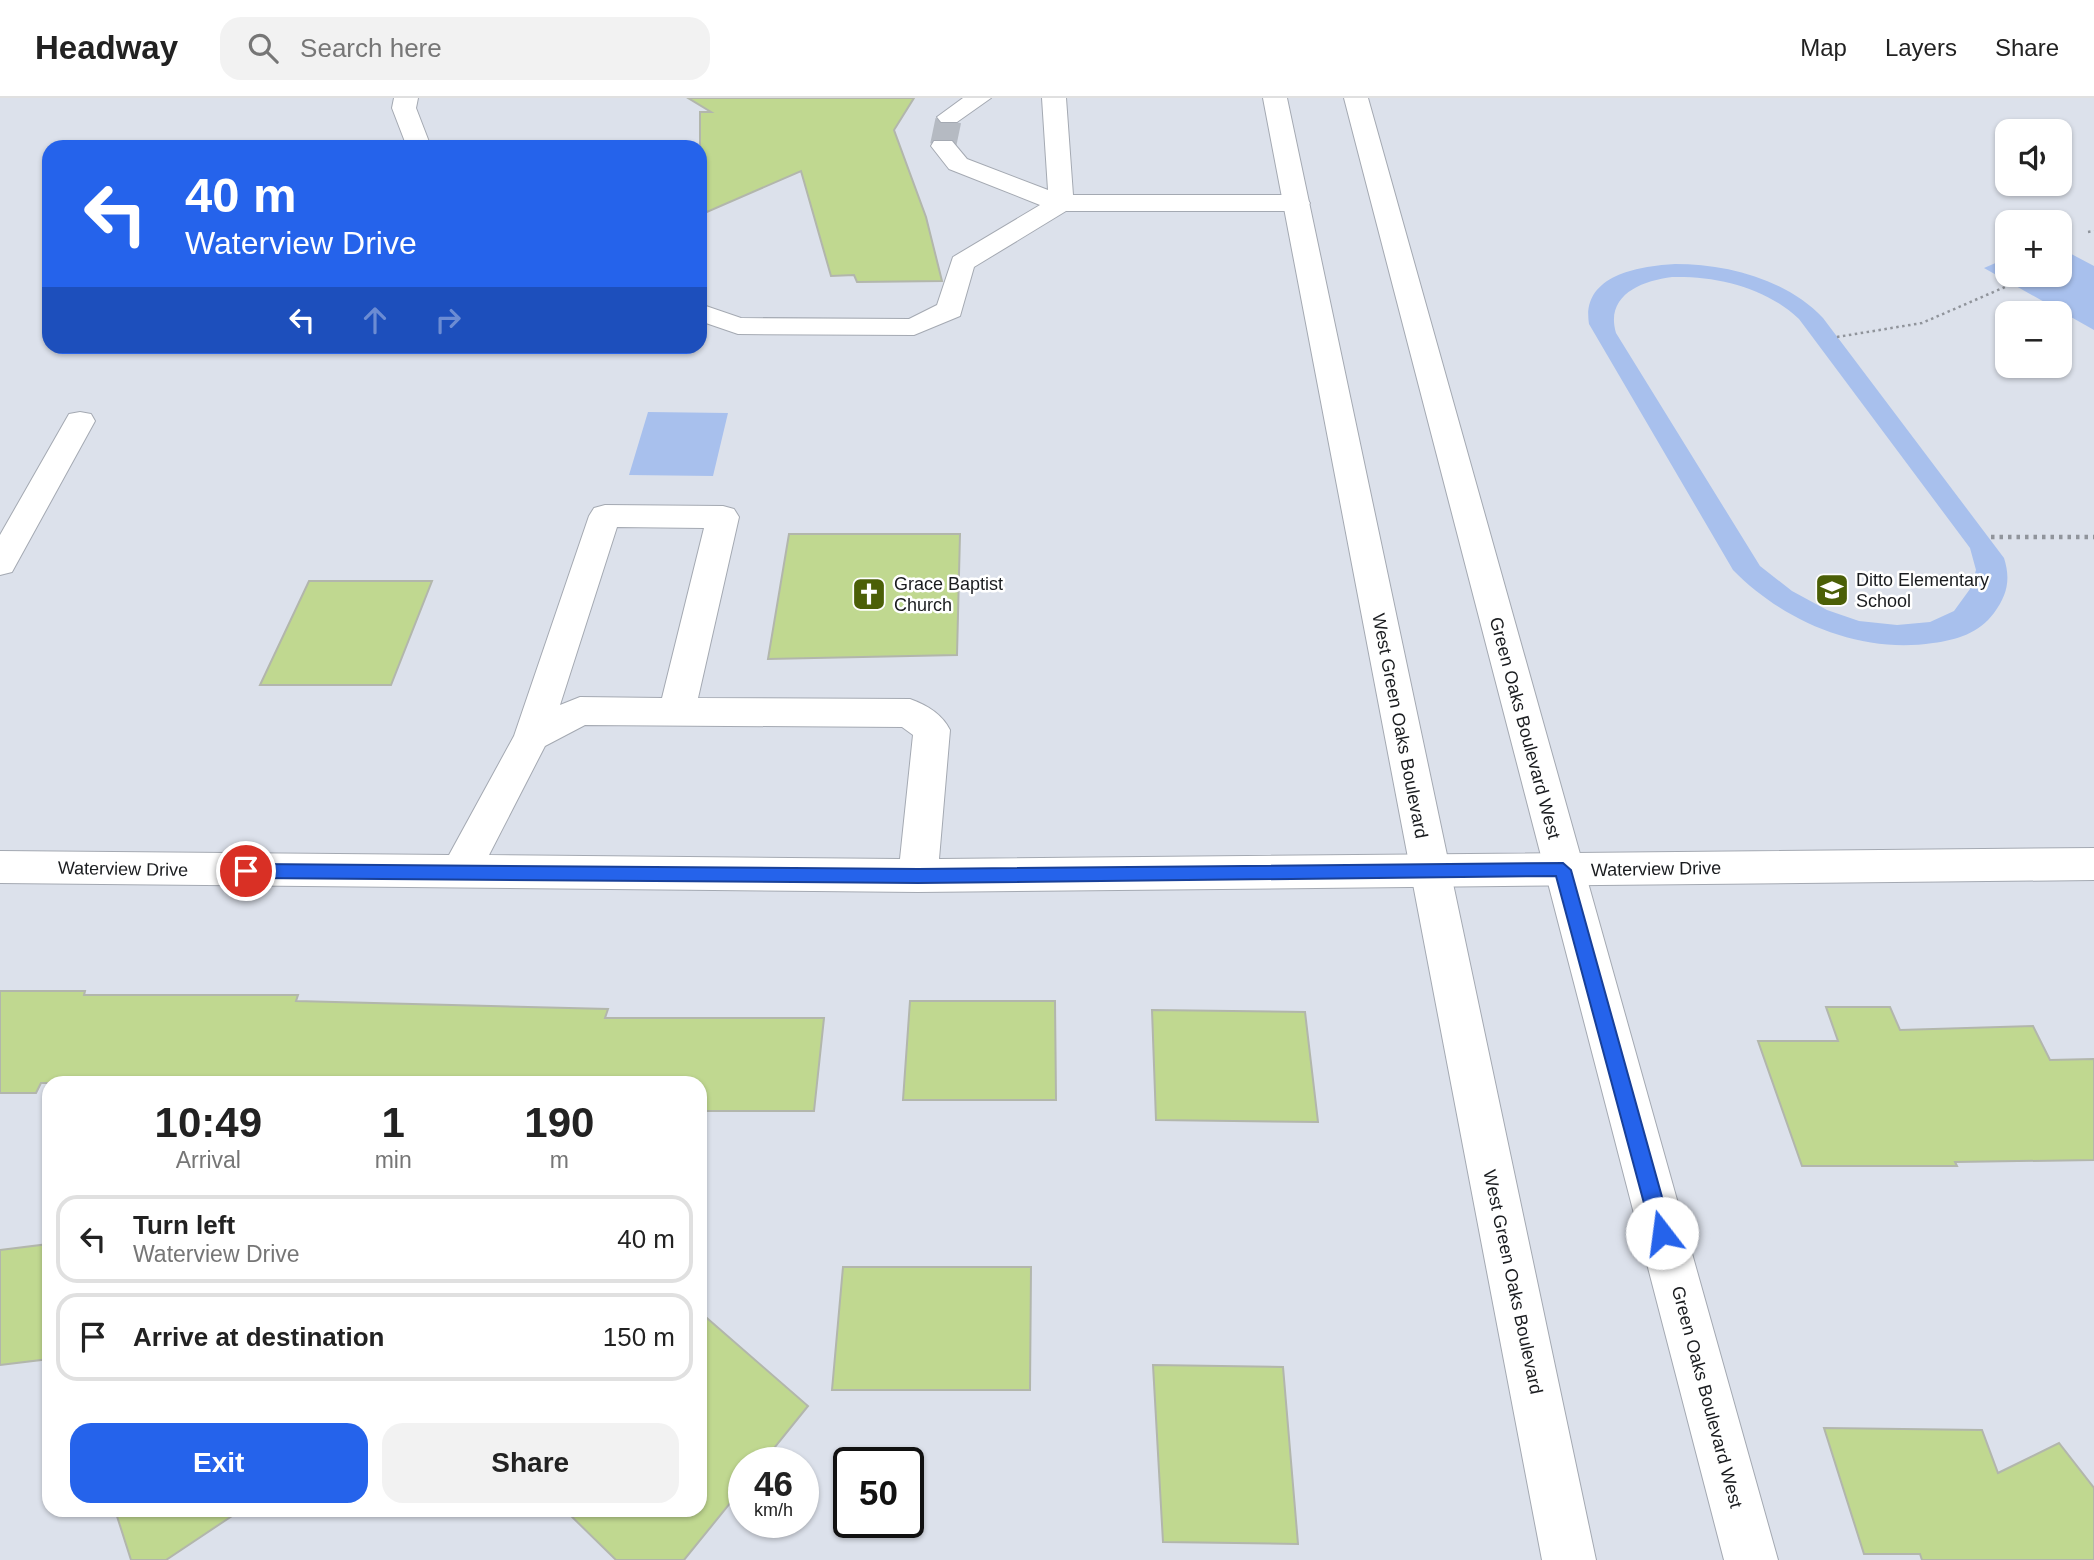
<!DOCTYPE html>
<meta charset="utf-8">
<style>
body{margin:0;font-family:Helvetica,sans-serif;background:#f2f2f2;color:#222;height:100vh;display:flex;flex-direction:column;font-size:26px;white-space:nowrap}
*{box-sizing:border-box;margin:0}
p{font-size:23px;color:#767676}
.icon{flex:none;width:38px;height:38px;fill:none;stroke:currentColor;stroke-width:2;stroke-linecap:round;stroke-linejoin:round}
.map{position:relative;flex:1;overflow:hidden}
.drawer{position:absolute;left:42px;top:978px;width:665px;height:441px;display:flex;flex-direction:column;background:#fff;border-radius:21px;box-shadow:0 2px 5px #0004}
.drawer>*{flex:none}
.top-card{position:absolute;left:42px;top:42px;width:665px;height:214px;border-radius:21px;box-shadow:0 2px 5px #0004;background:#2563eb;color:#fff;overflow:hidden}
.controls{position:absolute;left:1995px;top:21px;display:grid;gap:14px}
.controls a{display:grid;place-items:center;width:77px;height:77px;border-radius:14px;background:#fff;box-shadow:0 2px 5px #0004;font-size:35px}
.speed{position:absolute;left:728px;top:1349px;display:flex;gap:14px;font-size:35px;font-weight:700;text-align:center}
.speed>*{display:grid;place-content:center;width:91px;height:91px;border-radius:50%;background:#fff;box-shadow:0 2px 5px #0004;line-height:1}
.speed small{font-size:18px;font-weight:400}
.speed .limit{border:4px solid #111;border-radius:10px;background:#fff;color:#111}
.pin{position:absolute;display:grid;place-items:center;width:60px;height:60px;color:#fff;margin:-30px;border:4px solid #fff;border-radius:50%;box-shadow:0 2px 7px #0007}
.me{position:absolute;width:77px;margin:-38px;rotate:345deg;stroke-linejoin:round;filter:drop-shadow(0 0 5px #0008)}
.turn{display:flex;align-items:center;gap:24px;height:147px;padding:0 28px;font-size:32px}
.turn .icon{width:91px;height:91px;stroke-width:2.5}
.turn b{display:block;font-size:49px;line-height:60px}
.lanes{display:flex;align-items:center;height:66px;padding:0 28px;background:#0003;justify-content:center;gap:35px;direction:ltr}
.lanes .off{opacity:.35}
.eta{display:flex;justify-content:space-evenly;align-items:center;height:119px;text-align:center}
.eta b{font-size:42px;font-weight:800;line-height:49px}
.primary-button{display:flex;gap:14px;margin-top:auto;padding:14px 28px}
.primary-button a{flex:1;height:80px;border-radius:21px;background:#2563eb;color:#fff;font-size:28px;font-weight:800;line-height:80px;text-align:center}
.primary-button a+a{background:#f2f2f2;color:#222}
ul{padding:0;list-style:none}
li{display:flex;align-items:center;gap:21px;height:88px;margin:0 14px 10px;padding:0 14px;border:4px solid #e0e0e0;border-radius:21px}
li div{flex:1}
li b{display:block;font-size:26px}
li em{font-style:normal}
header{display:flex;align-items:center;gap:42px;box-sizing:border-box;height:98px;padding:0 35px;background:#fff;border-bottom:2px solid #e0e0e0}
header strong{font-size:33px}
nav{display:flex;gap:38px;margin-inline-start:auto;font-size:24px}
.search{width:490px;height:63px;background:#f2f2f2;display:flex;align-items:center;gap:18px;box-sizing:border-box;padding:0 24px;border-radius:21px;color:#767676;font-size:26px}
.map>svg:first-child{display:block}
</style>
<header>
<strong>Headway</strong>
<div class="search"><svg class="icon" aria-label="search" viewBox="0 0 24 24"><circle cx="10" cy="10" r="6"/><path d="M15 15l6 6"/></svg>Search here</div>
<nav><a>Map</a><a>Layers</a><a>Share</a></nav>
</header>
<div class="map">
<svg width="2094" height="1462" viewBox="0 0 2094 1462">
<rect width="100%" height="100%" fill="#dce1eb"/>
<path fill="#a8c0ed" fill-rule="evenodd" d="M 2060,150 L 2094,168 L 2094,232 L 1984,170 L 2007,160 L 2007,177 L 2060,177 Z
M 1675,166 C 1727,166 1786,181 1823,220 L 2004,460 C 2011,482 2007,497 1994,515 C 1979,535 1957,542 1933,545 C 1860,556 1784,524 1733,472 L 1589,226 C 1581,177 1639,168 1675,166 ZM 1672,179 C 1717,178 1765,189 1799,221 L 1970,450 L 1976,472 L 1970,491 L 1954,513 L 1930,524 L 1897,527 L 1859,523 L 1827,512 L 1792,493 L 1760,468 L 1616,235 C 1605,198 1640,183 1672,179 Z
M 648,314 L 728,315 L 713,378 L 629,377 Z"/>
<path fill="#c0d890" stroke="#b2b6ac" stroke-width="2" d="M 688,0 L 914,0 L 894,32 L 926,119 L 942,183 L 857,184 L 854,177 L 831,178 L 801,73 L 700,117 L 700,14 L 711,14 Z
M 789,436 L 960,436 L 957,557 L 768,561 Z
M 309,483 L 432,483 L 391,587 L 260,587 Z
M 0,893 L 85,893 L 84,897 L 298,897 L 296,903 L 608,911 L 605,920 L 824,920 L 814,1013 L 700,1013 L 700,985 L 41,985 L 36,995 L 0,995 Z
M 910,903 L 1055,903 L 1056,1002 L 903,1002 Z
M 1826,909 L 1890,909 L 1900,932 L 2033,928 L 2050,962 L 2094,961 L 2094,1062 L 1955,1064 L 1957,1068 L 1802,1068 L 1758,943 L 1838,943 Z
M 1152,912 L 1305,914 L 1318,1024 L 1156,1022 Z
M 49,1146 L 49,1261 L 0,1267 L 0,1152 Z
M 843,1169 L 1031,1169 L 1030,1292 L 832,1292 Z
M 700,1214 L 808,1308 L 762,1365 L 744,1365 L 744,1388 L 684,1462 L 616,1462 L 565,1412 L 700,1412 Z
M 1153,1267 L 1283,1269 L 1298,1446 L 1163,1444 Z
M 1824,1330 L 1982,1332 L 1998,1375 L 2059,1345 L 2094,1390 L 2094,1462 L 1922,1462 L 1920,1456 L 1864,1456 Z
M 115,1412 L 241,1412 L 166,1462 L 131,1462 Z"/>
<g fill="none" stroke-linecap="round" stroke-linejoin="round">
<path stroke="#b5bac2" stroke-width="26" stroke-dasharray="26 13" stroke-linecap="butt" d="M 943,48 L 949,19"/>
<g stroke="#a4a9b2" stroke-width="2">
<path id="minor" d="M 394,0 L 418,0 L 416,10 L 431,49 L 407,49 L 392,10 Z
M 963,0 L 991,0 L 957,24 L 941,24 L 937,19 Z
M 1042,0 L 1066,0 L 1073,97 L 1297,97 L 1306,100 L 1310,105 L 1306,110 L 1297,113 L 1066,113 L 974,169 L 960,218 L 914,237 L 738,236 L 700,223 L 700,206 L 741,220 L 909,221 L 937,207 L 953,159 L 1040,107 L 949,71 L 931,48 L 934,43 L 952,43 L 967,61 L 1048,92 Z
M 80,314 L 91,316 L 95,323 L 12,474 L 0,477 L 0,437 L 65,323 L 69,316 Z
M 605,407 L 723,408 L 734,411 L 739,419 L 698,600 L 910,601 C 927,607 942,616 950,632 L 939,761 L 2094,750 L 2094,782 L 918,794 L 0,785 L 0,753 L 449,757 L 514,638 L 589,418 L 594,410 ZM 617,429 L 704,430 L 662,600 L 580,599 L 560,607 ZM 585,627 L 902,629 L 913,637 L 900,761 L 489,757 L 545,648 Z"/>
</g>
<g stroke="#a4a9b2" stroke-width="2">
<path id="major" d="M 1263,0 L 1287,0 L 1596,1462 L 1542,1462 Z
M 1344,0 L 1368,0 L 1778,1462 L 1724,1462 Z"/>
</g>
<path stroke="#90949b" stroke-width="2.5" stroke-dasharray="2.5 3.5" stroke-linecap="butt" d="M 2088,134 L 2094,133
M 1837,239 L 1922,225 L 2012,186"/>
<path stroke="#90949b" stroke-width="4.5" stroke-dasharray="3.5 5" stroke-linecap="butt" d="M 1991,439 L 2094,439"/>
<use href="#minor" fill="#fff" fill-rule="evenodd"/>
<use href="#major" fill="#fff" fill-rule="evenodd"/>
</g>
<path fill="#2563eb" stroke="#184099" stroke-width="2" d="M 1563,765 L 1571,772 L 1672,1135 L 1669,1141 L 1662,1144 L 1655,1141 L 1652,1135 L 1556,778 L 918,785 L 246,780 L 238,773 L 246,766 L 918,771 Z"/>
<defs>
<g id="school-square" transform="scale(1.75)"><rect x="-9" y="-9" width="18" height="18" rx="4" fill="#4b5f07" stroke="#fff"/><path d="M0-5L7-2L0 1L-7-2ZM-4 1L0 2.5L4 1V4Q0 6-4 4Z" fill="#fff"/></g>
<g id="church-square" transform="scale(1.75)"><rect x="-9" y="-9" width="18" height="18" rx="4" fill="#4b5f07" stroke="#fff"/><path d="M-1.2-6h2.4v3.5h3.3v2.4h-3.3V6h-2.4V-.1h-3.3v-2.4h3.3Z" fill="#fff"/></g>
</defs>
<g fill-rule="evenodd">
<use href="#school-square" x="1832" y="492"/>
<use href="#church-square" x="869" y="496"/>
</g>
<g text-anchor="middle" stroke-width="5" stroke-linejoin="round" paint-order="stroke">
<g font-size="18" fill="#1a1c1f" stroke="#fff" text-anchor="start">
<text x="1856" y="488">Ditto Elementary<tspan x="1856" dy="21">School</tspan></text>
<text x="894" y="492">Grace Baptist<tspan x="894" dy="21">Church</tspan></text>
</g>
<g font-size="18" fill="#1a1c1f" stroke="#fff">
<text transform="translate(1400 628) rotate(79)" y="6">West Green Oaks Boulevard</text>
<text transform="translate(1525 630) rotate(75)" y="6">Green Oaks Boulevard West</text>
<text transform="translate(123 771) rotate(1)" y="6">Waterview Drive</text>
<text transform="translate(1656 771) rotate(-1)" y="6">Waterview Drive</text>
<text transform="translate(1513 1184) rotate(78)" y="6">West Green Oaks Boulevard</text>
<text transform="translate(1707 1299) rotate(75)" y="6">Green Oaks Boulevard West</text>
</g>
</g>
</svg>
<div class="controls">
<a><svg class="icon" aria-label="sound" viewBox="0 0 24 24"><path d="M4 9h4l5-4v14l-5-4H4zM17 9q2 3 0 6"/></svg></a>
<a>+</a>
<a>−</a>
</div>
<div class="speed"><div>46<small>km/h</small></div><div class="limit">50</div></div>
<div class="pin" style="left:246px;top:773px;background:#d93025"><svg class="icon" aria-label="arrive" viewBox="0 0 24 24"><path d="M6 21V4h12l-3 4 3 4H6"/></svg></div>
<svg class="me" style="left:1662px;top:1135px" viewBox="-20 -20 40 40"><circle r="19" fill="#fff"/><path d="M0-13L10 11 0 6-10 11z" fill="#2563eb"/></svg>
<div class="top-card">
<div class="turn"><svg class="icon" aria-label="left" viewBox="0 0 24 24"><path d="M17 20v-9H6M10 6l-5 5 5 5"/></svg><div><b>40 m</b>Waterview Drive</div></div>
<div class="lanes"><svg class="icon" aria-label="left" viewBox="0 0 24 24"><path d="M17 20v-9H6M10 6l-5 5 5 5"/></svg><svg class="icon off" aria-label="ahead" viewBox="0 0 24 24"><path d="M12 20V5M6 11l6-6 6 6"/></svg><svg class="icon off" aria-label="right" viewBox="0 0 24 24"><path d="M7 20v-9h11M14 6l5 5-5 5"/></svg></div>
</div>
<section class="drawer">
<div class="eta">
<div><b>10:49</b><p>Arrival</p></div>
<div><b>1</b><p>min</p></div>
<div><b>190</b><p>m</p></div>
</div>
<ul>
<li><svg class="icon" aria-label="left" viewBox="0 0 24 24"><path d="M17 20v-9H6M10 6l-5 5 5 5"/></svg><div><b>Turn left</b><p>Waterview Drive</p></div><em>40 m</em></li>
<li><svg class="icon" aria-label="arrive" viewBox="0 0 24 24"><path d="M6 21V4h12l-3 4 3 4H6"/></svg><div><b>Arrive at destination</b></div><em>150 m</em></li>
</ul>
<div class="primary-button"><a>Exit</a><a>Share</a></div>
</section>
</div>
